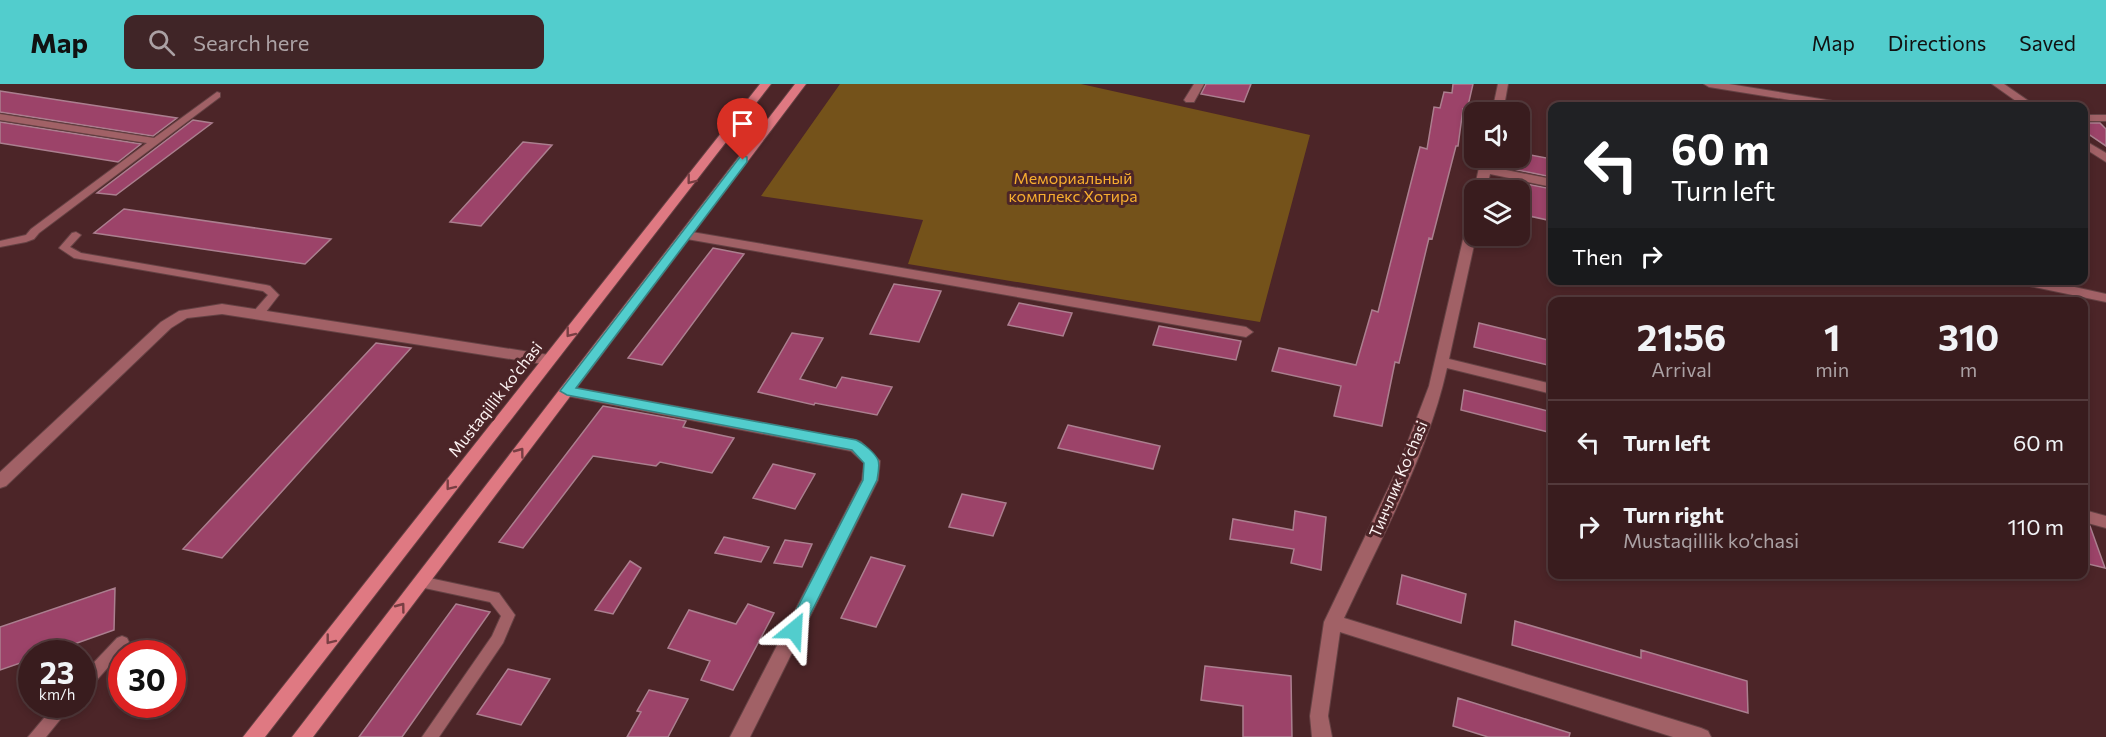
<!DOCTYPE html>
<meta charset="utf-8">
<style>
body{margin:0;font-family:Commissioner,sans-serif;background:#402527;color:#f1f3f6;height:100vh;display:flex;flex-direction:column;font-size:22px;white-space:nowrap}
*{box-sizing:border-box;margin:0}
p{font-size:20px;color:#aba1a4}
.icon{flex:none;width:33px;height:33px;fill:none;stroke:currentColor;stroke-width:2;stroke-linecap:round;stroke-linejoin:round}
.map{position:relative;flex:1;overflow:hidden}
.side{position:absolute;left:1548px;top:213px;width:540px;height:282px;display:flex;flex-direction:column;background:#391c1e;border-radius:12px;box-shadow:0 3px 9px #0003,0 0 0 2px #533a3c}
.side>*{flex:none}
.hud{position:absolute;left:1548px;top:18px;width:540px;height:183px;border-radius:12px;box-shadow:0 3px 9px #0003,0 0 0 2px #533a3c;background:#202124;color:#fff;overflow:hidden}
.buttons{position:absolute;left:1464px;top:18px;display:grid;gap:12px}
.buttons a{display:grid;place-items:center;width:66px;height:66px;border-radius:12px;background:#391c1e;box-shadow:0 3px 9px #0003,0 0 0 2px #533a3c;font-size:30px}
.speed{position:absolute;left:18px;top:556px;display:flex;gap:12px;font-size:30px;font-weight:700;text-align:center}
.speed>*{display:grid;place-content:center;width:78px;height:78px;border-radius:50%;background:#391c1e;box-shadow:0 3px 9px #0003,0 0 0 2px #533a3c;line-height:1}
.speed small{font-size:15px;font-weight:400}
.speed .limit{border:9px solid #d22;background:#fff;color:#111}
.pin{position:absolute;display:grid;place-items:center;width:51px;height:51px;color:#fff;margin:-62px -26px;border-radius:50% 50% 50% 0;rotate:-45deg;box-shadow:0 0 6px #0007}
.pin .icon{rotate:45deg}
.me{position:absolute;width:66px;margin:-33px;rotate:27deg;stroke-linejoin:round;filter:drop-shadow(0 0 4px #0008)}
.turn{display:flex;align-items:center;gap:21px;height:126px;padding:0 24px;font-size:27px}
.turn .icon{width:78px;height:78px;stroke-width:2.5}
.turn b{display:block;font-size:42px;line-height:51px}
.then{display:flex;align-items:center;height:57px;padding:0 24px;background:#0003;gap:12px;font-size:22px}
.eta{display:flex;justify-content:space-evenly;align-items:center;height:102px;text-align:center}
.eta b{font-size:36px;font-weight:700;line-height:42px}
ul{padding:0;list-style:none}
li{display:flex;align-items:center;gap:18px;height:84px;padding:0 24px;border-top:2px solid #533a3c}
li div{flex:1}
li b{display:block;font-size:22px}
li em{font-style:normal}
header{display:flex;align-items:center;gap:36px;box-sizing:border-box;height:84px;padding:0 30px;background:#52cdcd;color:#111}
header strong{font-size:28px}
nav{display:flex;gap:33px;margin-inline-start:auto;font-size:21px}
.search{width:420px;height:54px;background:#402527;display:flex;align-items:center;gap:15px;box-sizing:border-box;padding:0 21px;border-radius:12px;color:#aba1a4;font-size:22px}
.map>svg:first-child{display:block}
</style>
<header>
<strong>Map</strong>
<div class="search"><svg class="icon" aria-label="search" viewBox="0 0 24 24"><circle cx="10" cy="10" r="6"/><path d="M15 15l6 6"/></svg>Search here</div>
<nav><a>Map</a><a>Directions</a><a>Saved</a></nav>
</header>
<div class="map">
<svg width="2106" height="653" viewBox="0 0 2106 653">
<rect width="100%" height="100%" fill="#4c2528"/>
<path fill="#74521a" d="M 840,0 L 1081,0 L 1310,51 L 1260,238 L 908,180 L 923,136 L 761,112 Z"/>
<path fill="#9c4369" stroke="#ab7f8f" stroke-width="1.5" d="M 1206,0 L 1251,0 L 1244,18 L 1201,10 Z
M 1453,0 L 1473,0 L 1467,26 L 1463,25 L 1458,62 L 1456,62 L 1432,155 L 1429,154 L 1399,279 L 1395,278 L 1382,342 L 1334,332 L 1341,302 L 1272,287 L 1279,264 L 1356,281 L 1372,226 L 1378,228 L 1420,63 L 1427,65 L 1434,23 L 1440,24 L 1444,8 L 1452,9 Z
M 0,7 L 65,17 L 177,34 L 153,52 L 0,28 Z
M 193,36 L 212,39 L 116,111 L 97,109 Z
M 0,38 L 141,60 L 118,78 L 0,59 Z
M 2084,39 L 2100,39 L 2106,45 L 2106,62 L 2084,47 Z
M 523,58 L 552,61 L 481,142 L 450,138 Z
M 1520,69 L 1552,75 L 1552,93 L 1508,84 L 1510,74 L 1520,74 Z
M 1506,96 L 1552,105 L 1552,137 L 1520,130 L 1520,106 L 1504,106 Z
M 124,125 L 331,155 L 305,180 L 94,149 Z
M 713,164 L 744,170 L 662,281 L 628,274 Z
M 894,200 L 941,207 L 919,258 L 870,250 Z
M 1019,219 L 1072,229 L 1063,252 L 1008,241 Z
M 1479,239 L 1552,257 L 1552,282 L 1474,263 Z
M 1159,242 L 1241,257 L 1236,276 L 1153,261 Z
M 792,249 L 823,254 L 800,295 L 836,304 L 842,293 L 892,303 L 877,331 L 815,319 L 814,321 L 758,308 Z
M 376,259 L 411,264 L 222,474 L 183,465 Z
M 1464,306 L 1552,328 L 1552,349 L 1461,326 Z
M 603,322 L 686,337 L 683,343 L 734,354 L 712,389 L 660,378 L 656,382 L 593,372 L 523,464 L 499,458 Z
M 1068,341 L 1160,362 L 1153,385 L 1058,364 Z
M 773,380 L 815,390 L 795,425 L 753,414 Z
M 962,410 L 1006,419 L 993,452 L 949,443 Z
M 1295,427 L 1326,433 L 1321,486 L 1291,479 L 1294,465 L 1230,455 L 1233,435 L 1293,446 Z
M 2084,440 L 2090,442 L 2105,484 L 2084,479 Z
M 724,453 L 769,463 L 761,478 L 715,469 Z
M 785,456 L 812,460 L 802,483 L 774,479 Z
M 871,473 L 905,482 L 876,543 L 841,534 Z
M 630,477 L 641,484 L 613,530 L 595,526 Z
M 1402,491 L 1466,510 L 1461,539 L 1397,520 Z
M 115,504 L 114,546 L 46,570 L 32,570 L 32,575 L 0,586 L 0,543 Z
M 456,520 L 490,528 L 402,653 L 359,653 Z
M 748,520 L 774,529 L 733,606 L 701,596 L 710,577 L 668,564 L 689,526 L 736,540 Z
M 1515,537 L 1641,574 L 1641,566 L 1747,597 L 1748,629 L 1512,561 Z
M 1205,582 L 1291,592 L 1292,653 L 1243,653 L 1243,622 L 1201,616 Z
M 508,585 L 550,595 L 521,641 L 477,630 Z
M 649,606 L 688,615 L 668,653 L 627,653 L 641,628 L 637,627 Z
M 1458,614 L 1570,649 L 1569,653 L 1488,653 L 1453,642 Z"/>
<g fill="none" stroke-linecap="round" stroke-linejoin="round">
<g stroke="#654244" stroke-width="2">
<path id="lane" d="M 217,8 L 220,9 L 220,13 L 39,149 L 34,155 L 26,158 L 0,163 L 0,157 L 26,151 L 31,145 L 147,59 L 0,36 L 0,30 L 154,54 Z
M 76,148 L 81,151 L 70,163 L 81,169 L 266,201 L 270,202 L 279,211 L 262,233 L 254,233 L 252,230 L 254,227 L 268,211 L 263,207 L 74,174 L 59,164 L 72,149 Z
M 420,492 L 499,509 L 515,531 L 503,559 L 439,653 L 422,653 L 492,552 L 501,532 L 490,518 L 415,502 L 413,498 L 415,494 Z
M 122,552 L 127,554 L 129,558 L 127,562 L 87,607 L 82,608 L 82,591 L 117,554 Z
M 55,621 L 72,621 L 46,653 L 28,653 Z"/>
</g>
<g stroke="#654244" stroke-width="2">
<path id="street" d="M 1194,0 L 1204,0 L 1194,18 L 1186,18 L 1184,16 Z
M 1498,0 L 1508,0 L 1503,28 L 1492,28 Z
M 1704,0 L 1729,0 L 1845,19 L 1851,22 L 1827,22 L 1709,3 Z
M 1992,0 L 2004,0 L 2036,22 L 2023,22 Z
M 2084,31 L 2106,31 L 2106,37 L 2084,37 Z
M 2084,56 L 2106,69 L 2106,78 L 2084,64 Z
M 1481,74 L 1493,74 L 1491,83 L 1552,95 L 1552,103 L 1490,90 L 1486,106 L 1474,107 Z
M 1474,130 L 1474,152 L 1476,152 L 1449,275 L 1552,300 L 1552,310 L 1447,284 C 1428,370 1381,454 1344,534 L 1701,644 L 1708,647 L 1711,653 L 1673,653 L 1340,548 L 1328,632 L 1332,653 L 1312,653 L 1310,632 L 1324,538 L 1397,386 L 1429,302 L 1468,134 Z
M 686,147 L 1246,243 L 1253,248 L 1246,253 L 681,154 L 680,151 L 681,148 Z
M 2014,196 L 2043,196 L 2106,210 L 2106,218 L 2020,200 Z
M 222,220 L 549,271 L 556,276 L 549,281 L 222,230 L 187,234 L 171,244 L 6,402 L 0,404 L 0,388 L 161,238 L 179,227 Z
M 567,302 L 856,356 L 861,358 L 880,377 L 878,396 L 750,653 L 730,653 L 862,396 L 864,379 L 851,367 L 562,311 L 560,307 L 562,303 Z
M 2084,426 L 2106,432 L 2106,444 L 2084,438 Z"/>
</g>
<g stroke="#654244" stroke-width="2">
<path id="secondary" d="M 760,0 L 771,0 L 265,653 L 243,653 Z
M 795,0 L 806,0 L 313,653 L 292,653 Z"/>
</g>
<use href="#lane" fill="#a16166" fill-rule="evenodd"/>
<use href="#street" fill="#a16166" fill-rule="evenodd"/>
<use href="#secondary" fill="#df7982" fill-rule="evenodd"/>
</g>
<defs><path id="oneway-chevron" d="M-2-3.5L2.5 0L-2 3.5" fill="none" stroke-width="1.6" stroke-linecap="round" stroke-linejoin="round" transform="scale(1.5)"/></defs>
<g stroke="#783e43">
<use href="#oneway-chevron" transform="translate(691 96) rotate(128)"/>
<use href="#oneway-chevron" transform="translate(570 249) rotate(128)"/>
<use href="#oneway-chevron" transform="translate(520 368) rotate(-53)"/>
<use href="#oneway-chevron" transform="translate(450 402) rotate(128)"/>
<use href="#oneway-chevron" transform="translate(401 523) rotate(-53)"/>
<use href="#oneway-chevron" transform="translate(330 556) rotate(128)"/>
</g>
<path fill="#52cdcd" stroke="#358585" stroke-width="1.5" d="M 743,72 L 747,73 L 747,78 L 576,304 L 856,356 C 863,359 875,369 878,376 C 880,381 878,390 877,396 L 800,551 L 794,553 L 789,551 L 786,546 L 863,396 L 864,379 L 852,366 L 567,311 L 560,307 L 740,73 Z"/>
<g text-anchor="middle" stroke-width="6" stroke-linejoin="round" paint-order="stroke">
<g font-size="16" fill="#f8ae2f" stroke="#4c2528">
<text x="1073" y="100">Мемориальный<tspan x="1073" dy="18">комплекс Хотира</tspan></text>
</g>
<g font-size="16" fill="#fcf2f2" stroke="#4c2528">
<text transform="translate(495 315) rotate(-52)" y="6">Mustaqillik ko’chasi</text>
<text transform="translate(1398 395) rotate(-67)" y="6">Тинчлик Ko’chasi</text>
</g>
</g>
</svg>
<div class="buttons">
<a><svg class="icon" aria-label="sound" viewBox="0 0 24 24"><path d="M4 9h4l5-4v14l-5-4H4zM17 9q2 3 0 6"/></svg></a>
<a><svg class="icon" aria-label="layers" viewBox="0 0 24 24"><path d="M12 4l9 5-9 5-9-5zM3 14l9 5 9-5"/></svg></a>
</div>
<div class="speed"><div>23<small>km/h</small></div><div class="limit">30</div></div>
<div class="pin" style="left:743px;top:76px;background:#d93025"><svg class="icon" aria-label="arrive" viewBox="0 0 24 24"><path d="M6 21V4h12l-3 4 3 4H6"/></svg></div>
<svg class="me" style="left:794px;top:546px" viewBox="-20 -20 40 40"><path d="M0-17L14 15 0 8-14 15z" fill="#52cdcd" stroke="#fff" stroke-width="4"/></svg>
<div class="hud">
<div class="turn"><svg class="icon" aria-label="left" viewBox="0 0 24 24"><path d="M17 20v-9H6M10 6l-5 5 5 5"/></svg><div><b>60 m</b>Turn left</div></div>
<div class="then">Then<svg class="icon" aria-label="right" viewBox="0 0 24 24"><path d="M7 20v-9h11M14 6l5 5-5 5"/></svg></div>
</div>
<section class="side">
<div class="eta">
<div><b>21:56</b><p>Arrival</p></div>
<div><b>1</b><p>min</p></div>
<div><b>310</b><p>m</p></div>
</div>
<ul>
<li><svg class="icon" aria-label="left" viewBox="0 0 24 24"><path d="M17 20v-9H6M10 6l-5 5 5 5"/></svg><div><b>Turn left</b></div><em>60 m</em></li>
<li><svg class="icon" aria-label="right" viewBox="0 0 24 24"><path d="M7 20v-9h11M14 6l5 5-5 5"/></svg><div><b>Turn right</b><p>Mustaqillik ko’chasi</p></div><em>110 m</em></li>
</ul>
</section>
</div>
